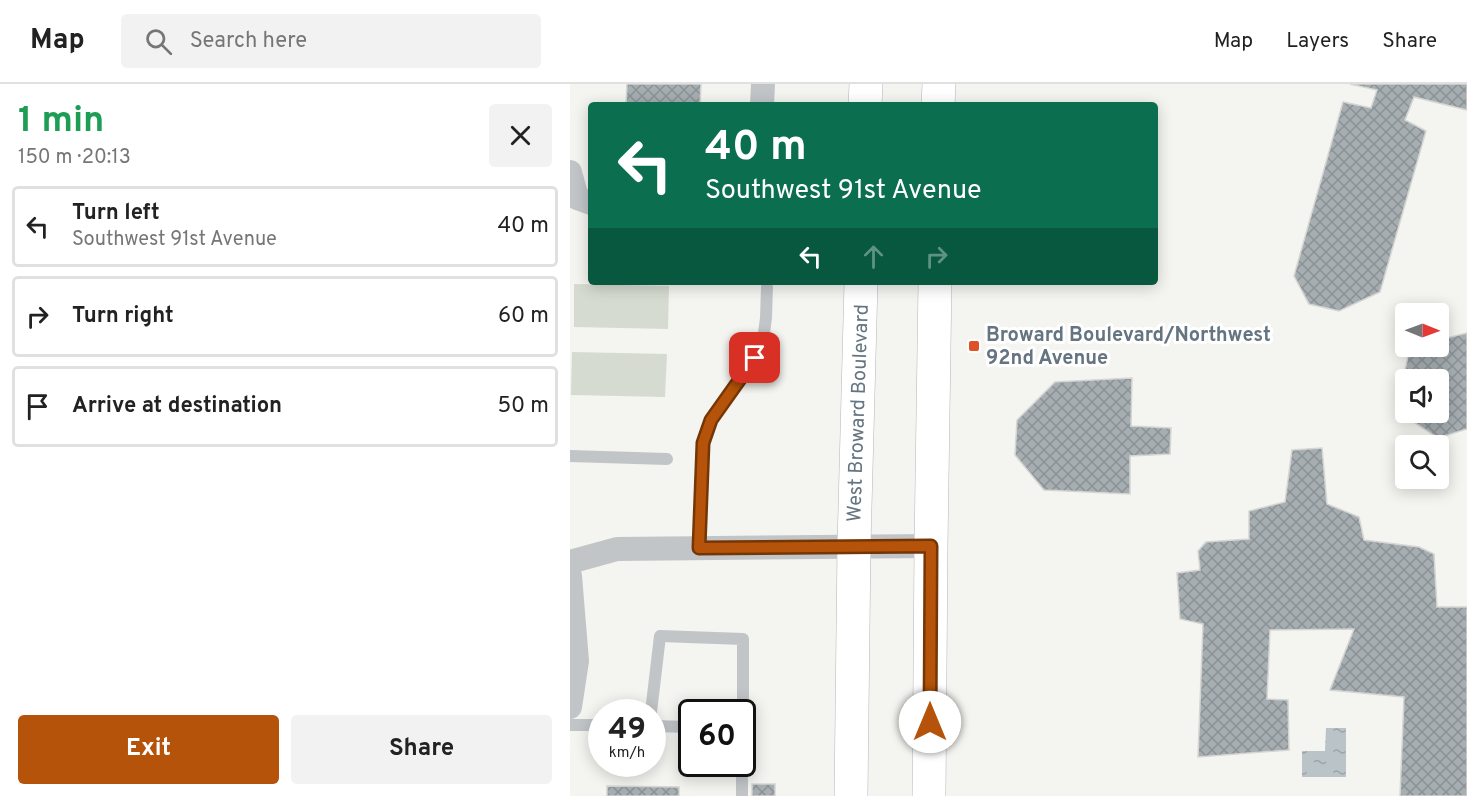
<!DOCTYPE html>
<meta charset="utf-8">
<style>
body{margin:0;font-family:Overpass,sans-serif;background:#f2f2f2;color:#222;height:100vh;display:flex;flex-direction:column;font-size:22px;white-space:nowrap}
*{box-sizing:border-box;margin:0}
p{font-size:20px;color:#767676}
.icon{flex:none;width:33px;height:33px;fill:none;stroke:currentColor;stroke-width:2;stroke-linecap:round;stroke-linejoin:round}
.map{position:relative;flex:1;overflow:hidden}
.sheet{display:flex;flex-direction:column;background:#fff;width:570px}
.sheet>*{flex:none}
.hud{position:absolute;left:18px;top:18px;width:570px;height:183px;border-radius:6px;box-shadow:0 3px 15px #0003;background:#0b6e4f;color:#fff;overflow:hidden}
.needle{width:39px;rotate:91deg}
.tools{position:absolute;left:825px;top:219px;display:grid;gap:12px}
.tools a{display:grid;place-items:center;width:54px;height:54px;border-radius:6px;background:#fff;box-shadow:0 3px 15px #0003;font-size:30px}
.speed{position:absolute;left:18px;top:615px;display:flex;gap:12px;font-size:30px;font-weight:700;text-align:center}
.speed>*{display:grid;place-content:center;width:78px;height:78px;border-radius:50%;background:#fff;box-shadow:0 3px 15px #0003;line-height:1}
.speed small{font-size:15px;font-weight:400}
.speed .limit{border:3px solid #111;border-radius:9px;background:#fff;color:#111}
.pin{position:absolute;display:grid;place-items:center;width:51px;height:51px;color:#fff;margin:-26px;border-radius:12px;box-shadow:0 3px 9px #0006}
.me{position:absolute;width:66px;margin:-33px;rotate:0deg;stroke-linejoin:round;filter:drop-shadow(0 0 4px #0008)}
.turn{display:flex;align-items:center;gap:21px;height:126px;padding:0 18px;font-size:27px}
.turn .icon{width:78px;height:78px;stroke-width:2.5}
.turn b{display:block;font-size:42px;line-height:51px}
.lanes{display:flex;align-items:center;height:57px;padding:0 18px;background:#0003;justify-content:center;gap:30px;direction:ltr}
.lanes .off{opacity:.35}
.round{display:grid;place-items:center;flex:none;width:63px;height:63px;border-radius:6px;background:#f2f2f2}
.overview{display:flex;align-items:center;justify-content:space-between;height:102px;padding:0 18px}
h1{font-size:36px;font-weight:700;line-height:45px;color:#1e9e55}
.primary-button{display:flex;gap:12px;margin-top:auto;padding:12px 18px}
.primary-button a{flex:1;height:69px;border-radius:6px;background:#b45309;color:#fff;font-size:24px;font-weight:700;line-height:69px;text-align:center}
.primary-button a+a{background:#f2f2f2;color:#222}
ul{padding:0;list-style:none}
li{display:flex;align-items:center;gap:18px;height:81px;margin:0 12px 9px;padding:0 6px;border:3px solid #e0e0e0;border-radius:6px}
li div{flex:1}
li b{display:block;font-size:22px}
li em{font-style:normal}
header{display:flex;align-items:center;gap:36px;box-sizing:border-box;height:84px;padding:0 30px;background:#fff;border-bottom:2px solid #e0e0e0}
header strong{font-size:28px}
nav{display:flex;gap:33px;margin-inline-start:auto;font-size:21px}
.search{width:420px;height:54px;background:#f2f2f2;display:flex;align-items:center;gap:15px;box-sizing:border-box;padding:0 21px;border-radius:6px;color:#767676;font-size:22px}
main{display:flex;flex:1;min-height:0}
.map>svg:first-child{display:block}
</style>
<header>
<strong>Map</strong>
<div class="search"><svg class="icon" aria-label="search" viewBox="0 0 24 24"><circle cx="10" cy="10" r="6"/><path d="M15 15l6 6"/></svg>Search here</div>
<nav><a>Map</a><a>Layers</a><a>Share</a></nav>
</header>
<main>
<section class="sheet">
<div class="overview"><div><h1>1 min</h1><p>150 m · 20:13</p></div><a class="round"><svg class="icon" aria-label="close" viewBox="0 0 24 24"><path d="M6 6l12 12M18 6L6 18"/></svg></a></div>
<ul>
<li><svg class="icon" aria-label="left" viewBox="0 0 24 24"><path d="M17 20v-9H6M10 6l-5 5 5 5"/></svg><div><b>Turn left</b><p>Southwest 91st Avenue</p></div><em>40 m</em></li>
<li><svg class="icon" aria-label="right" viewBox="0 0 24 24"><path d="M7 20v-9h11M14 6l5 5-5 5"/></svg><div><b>Turn right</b></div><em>60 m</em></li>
<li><svg class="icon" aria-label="arrive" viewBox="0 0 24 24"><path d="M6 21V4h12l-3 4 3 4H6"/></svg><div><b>Arrive at destination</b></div><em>50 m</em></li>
</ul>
<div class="primary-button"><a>Exit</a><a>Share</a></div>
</section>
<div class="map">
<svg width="897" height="712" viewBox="0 0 897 712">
<defs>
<pattern id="water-ripples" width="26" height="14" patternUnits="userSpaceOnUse" patternTransform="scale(1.5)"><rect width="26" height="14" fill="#b9c3c8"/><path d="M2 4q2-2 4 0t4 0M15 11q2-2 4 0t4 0" fill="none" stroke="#9aa3a8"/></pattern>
<pattern id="building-cross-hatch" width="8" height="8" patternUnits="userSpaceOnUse" patternTransform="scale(1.5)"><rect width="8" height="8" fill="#a6aeb2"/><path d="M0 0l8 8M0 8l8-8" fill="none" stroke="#8b9296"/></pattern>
</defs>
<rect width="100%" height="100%" fill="#f4f4f0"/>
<path fill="#d5dbd1" d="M 4,200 L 99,202 L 98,245 L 4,243 Z
M 2,268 L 97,270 L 95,313 L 1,311 Z"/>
<path fill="url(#water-ripples)" d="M 756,644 L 776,644 L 776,693 L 732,693 L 732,667 L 755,667 Z"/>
<path fill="url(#building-cross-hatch)" stroke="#d5d5d3" stroke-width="1.5" fill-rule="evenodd" d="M 57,0 L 131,0 L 130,21 L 56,21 Z
M 780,0 L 897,0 L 897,26 L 844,13 L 835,36 L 856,47 L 810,208 L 769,227 L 739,220 L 724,192 L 773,18 L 801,24 L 807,6 Z
M 897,249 L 897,345 L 868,354 L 833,331 L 830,311 L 840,262 L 868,262 L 868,256 ZM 836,296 L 868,296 L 868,328 L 836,328 Z
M 562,294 L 561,342 L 601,344 L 600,370 L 560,372 L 560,410 L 474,406 L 445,371 L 447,336 L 485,298 Z
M 752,364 L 757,420 L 789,433 L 794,456 L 849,463 L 864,470 L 867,523 L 897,523 L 897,712 L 830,712 L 834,613 L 760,606 L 784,545 L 700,546 L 697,615 L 718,616 L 719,666 L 628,673 L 633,540 L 610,535 L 607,489 L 630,486 L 628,467 L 636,458 L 679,455 L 679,427 L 715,418 L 722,366 Z
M 182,700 L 205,700 L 205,712 L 182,712 Z
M 37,702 L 109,703 L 109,712 L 37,712 Z"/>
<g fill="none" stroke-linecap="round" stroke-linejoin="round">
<g stroke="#b2b7ba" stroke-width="34">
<path id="primary" d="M 295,21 L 296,0
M 368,21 L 369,0
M 281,712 L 284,461 L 291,198
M 359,712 L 361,462 L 365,198"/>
</g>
<path stroke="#c2c5c8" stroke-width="12" d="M 0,372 L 97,375
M 129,463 L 133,359 L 141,336 L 185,274 L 193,256 L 196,234 L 197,203
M 81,628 L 90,552 L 173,555 L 173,644
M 0,641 L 32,641
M 82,642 L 122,643
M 172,644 L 172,673
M 172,712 L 172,680"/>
<path stroke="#c2c5c8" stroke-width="24" d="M 192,21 L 193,0
M 0,88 L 7,114 L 21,119
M 0,478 L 47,465 L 361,462
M 0,492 L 7,577 L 0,623"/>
<use href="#primary" stroke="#fff" stroke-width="33"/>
</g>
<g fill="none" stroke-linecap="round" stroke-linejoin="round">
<g stroke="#753606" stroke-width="15">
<path id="route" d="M 185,274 L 141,336 L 133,359 L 129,464 L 361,462 L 360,638"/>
</g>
<use href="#route" stroke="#b45309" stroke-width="10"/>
</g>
<rect fill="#dd5028" stroke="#fff" stroke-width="2" x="398" y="256" width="12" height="12" rx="3"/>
<g text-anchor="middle" stroke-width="6" stroke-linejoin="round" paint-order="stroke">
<g font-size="20" font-weight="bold" fill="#647480" stroke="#fff" text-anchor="start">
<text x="416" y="257">Broward Boulevard/Northwest<tspan x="416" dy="23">92nd Avenue</tspan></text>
</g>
<g font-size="20" fill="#647480" stroke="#fff">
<text transform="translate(287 329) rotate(-88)" y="7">West Broward Boulevard</text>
</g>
</g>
</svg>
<div class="tools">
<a><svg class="needle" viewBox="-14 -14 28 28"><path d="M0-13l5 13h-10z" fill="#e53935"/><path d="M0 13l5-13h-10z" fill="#767676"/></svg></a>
<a><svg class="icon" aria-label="sound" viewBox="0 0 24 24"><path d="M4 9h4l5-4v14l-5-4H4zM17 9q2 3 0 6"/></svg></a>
<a><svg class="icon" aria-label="search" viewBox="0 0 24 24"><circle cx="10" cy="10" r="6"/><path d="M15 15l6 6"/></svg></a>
</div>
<div class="speed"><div>49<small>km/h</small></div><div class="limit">60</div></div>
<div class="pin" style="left:185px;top:274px;background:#d93025"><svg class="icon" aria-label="arrive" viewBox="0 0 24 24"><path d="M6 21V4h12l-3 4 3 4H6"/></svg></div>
<svg class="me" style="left:360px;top:638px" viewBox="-20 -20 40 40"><circle r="19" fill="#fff"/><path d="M0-13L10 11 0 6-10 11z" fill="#b45309"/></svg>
<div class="hud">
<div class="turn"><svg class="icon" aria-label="left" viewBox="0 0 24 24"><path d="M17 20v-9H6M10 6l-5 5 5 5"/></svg><div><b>40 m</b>Southwest 91st Avenue</div></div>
<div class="lanes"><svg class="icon" aria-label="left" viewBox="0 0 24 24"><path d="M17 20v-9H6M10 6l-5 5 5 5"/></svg><svg class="icon off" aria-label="ahead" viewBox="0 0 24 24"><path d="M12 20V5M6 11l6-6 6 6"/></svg><svg class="icon off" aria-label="right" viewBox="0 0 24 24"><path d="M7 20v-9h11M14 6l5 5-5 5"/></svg></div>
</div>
</div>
</main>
